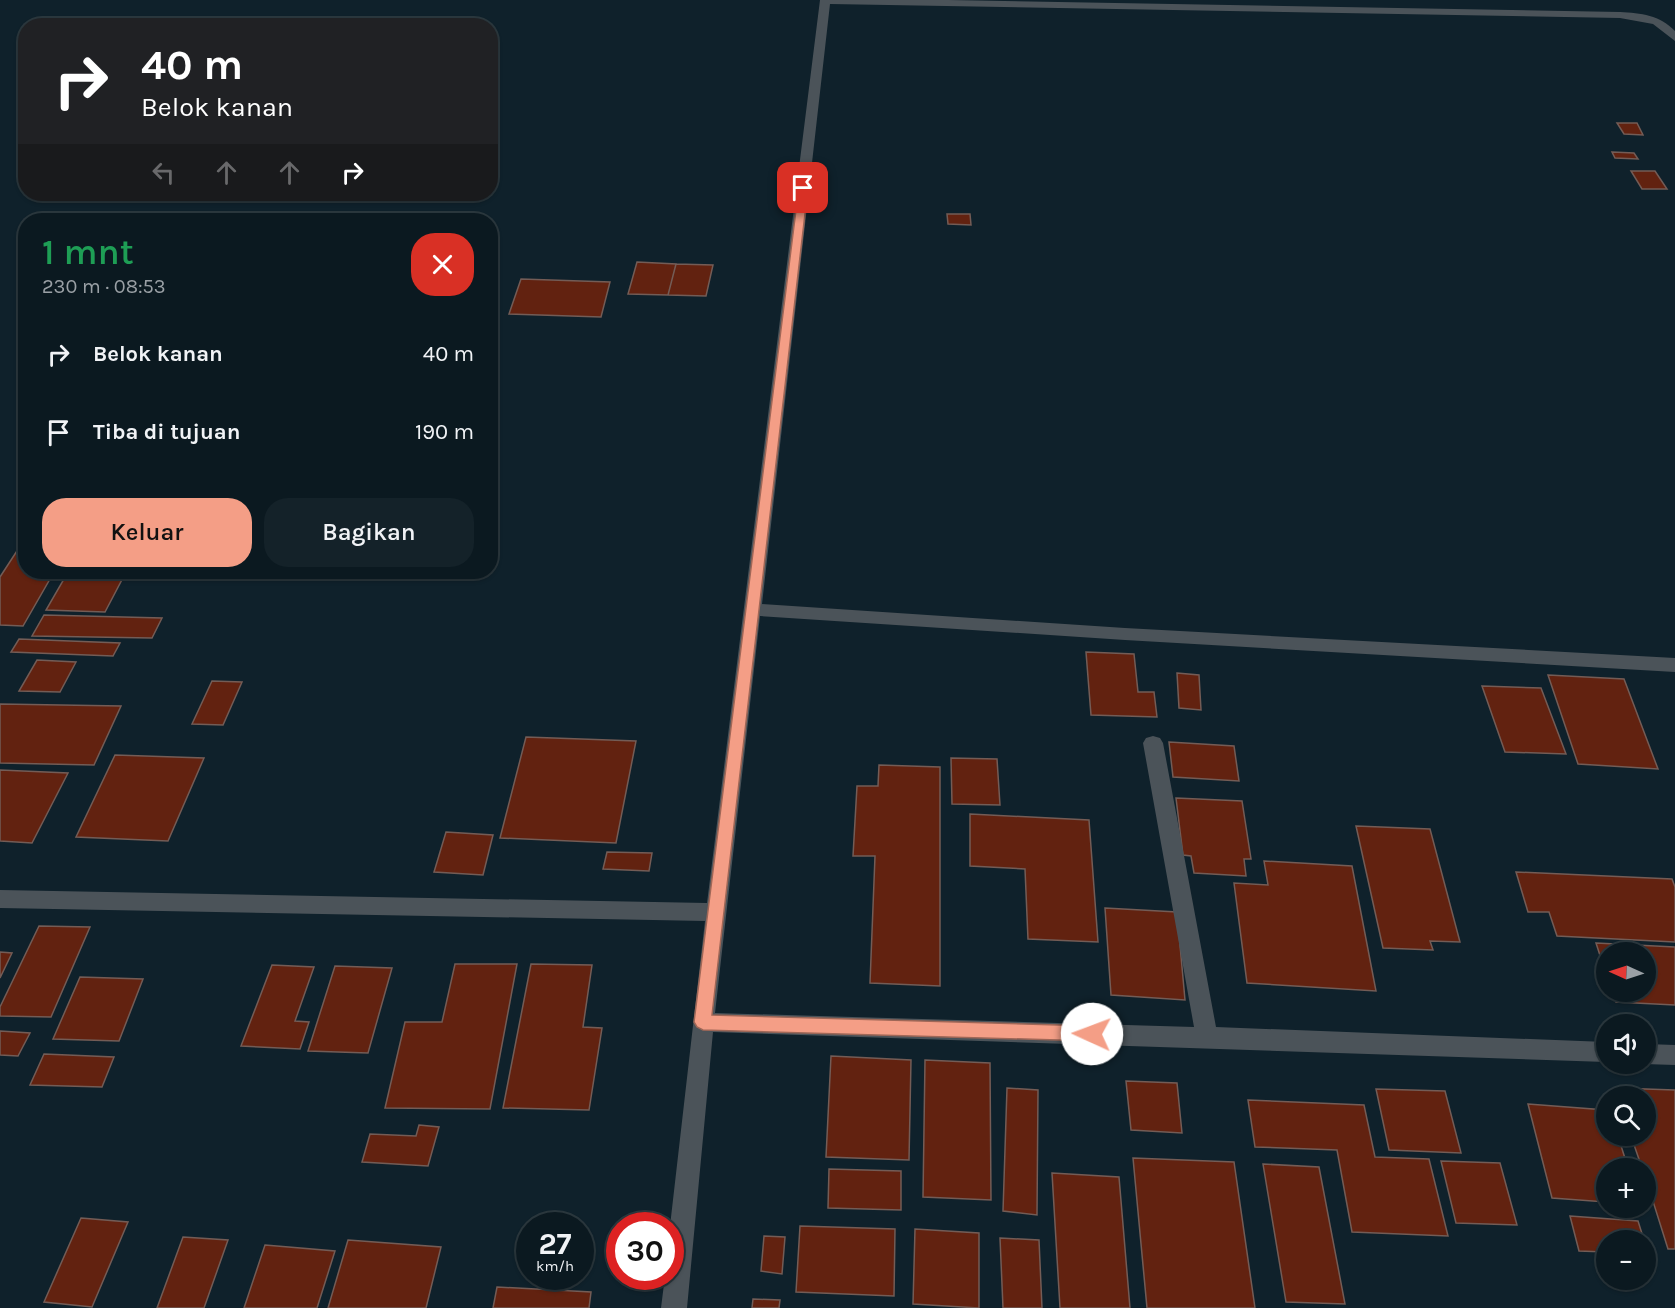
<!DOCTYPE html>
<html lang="id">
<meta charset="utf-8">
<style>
body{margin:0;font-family:Karla,sans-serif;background:#142229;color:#f1f3f6;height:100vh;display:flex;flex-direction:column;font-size:22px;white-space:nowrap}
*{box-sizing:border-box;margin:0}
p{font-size:20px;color:#9aa0a5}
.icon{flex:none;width:33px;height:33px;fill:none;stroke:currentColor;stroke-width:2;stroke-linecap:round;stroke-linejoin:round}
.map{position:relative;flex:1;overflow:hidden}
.details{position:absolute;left:18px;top:213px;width:480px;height:366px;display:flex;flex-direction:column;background:#0b1920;border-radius:24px;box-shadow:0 2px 4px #0004,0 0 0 2px #2b383e}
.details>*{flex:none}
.banner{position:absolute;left:18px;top:18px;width:480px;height:183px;border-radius:24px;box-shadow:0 2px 4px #0004,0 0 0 2px #2b383e;background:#202124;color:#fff;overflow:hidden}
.needle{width:39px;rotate:273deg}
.fabs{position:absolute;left:1596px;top:942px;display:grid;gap:12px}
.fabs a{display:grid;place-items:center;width:60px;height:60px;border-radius:50%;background:#0b1920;box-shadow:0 2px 4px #0004,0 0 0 2px #2b383e;font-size:30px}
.speed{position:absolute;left:516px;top:1212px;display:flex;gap:12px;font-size:30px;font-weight:700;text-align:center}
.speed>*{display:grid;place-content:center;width:78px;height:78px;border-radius:50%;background:#0b1920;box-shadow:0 2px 4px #0004,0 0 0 2px #2b383e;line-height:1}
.speed small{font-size:15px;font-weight:400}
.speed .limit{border:9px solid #d22;background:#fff;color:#111}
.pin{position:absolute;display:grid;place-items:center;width:51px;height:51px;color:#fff;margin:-26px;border-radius:12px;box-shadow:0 3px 9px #0006}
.me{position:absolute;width:66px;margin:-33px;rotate:272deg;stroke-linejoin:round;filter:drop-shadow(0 0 4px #0008)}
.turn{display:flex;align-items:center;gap:21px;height:126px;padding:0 24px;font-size:27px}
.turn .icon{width:78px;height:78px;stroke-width:2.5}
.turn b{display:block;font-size:42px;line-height:51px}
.lanes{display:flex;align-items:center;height:57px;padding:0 24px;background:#0003;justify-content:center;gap:30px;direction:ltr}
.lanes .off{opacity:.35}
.round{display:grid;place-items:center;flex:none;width:63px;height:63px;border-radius:24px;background:#142229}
.head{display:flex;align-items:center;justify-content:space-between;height:102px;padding:0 24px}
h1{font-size:36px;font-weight:600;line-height:45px;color:#1e9e55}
.cta{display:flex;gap:12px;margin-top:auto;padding:12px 24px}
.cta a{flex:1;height:69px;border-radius:24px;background:#f49e86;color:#111;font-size:24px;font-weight:600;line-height:69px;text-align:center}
.cta a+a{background:#142229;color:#f1f3f6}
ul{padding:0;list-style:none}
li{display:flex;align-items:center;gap:18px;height:78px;padding:0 24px}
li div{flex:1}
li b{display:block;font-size:22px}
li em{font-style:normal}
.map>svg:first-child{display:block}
</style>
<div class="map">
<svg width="1675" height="1308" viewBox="0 0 1675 1308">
<rect width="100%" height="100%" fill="#0f212b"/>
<path fill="#622210" stroke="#735c56" stroke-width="1.5" d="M 1617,123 L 1637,123 L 1643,135 L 1624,134 Z
M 1612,152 L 1634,153 L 1638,159 L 1615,158 Z
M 1631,171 L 1655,171 L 1667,189 L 1642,189 Z
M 947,214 L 970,214 L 971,225 L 948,224 Z
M 637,262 L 676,264 L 668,295 L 628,294 Z
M 676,264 L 713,265 L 706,296 L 668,295 Z
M 521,279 L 610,282 L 601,317 L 509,314 Z
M 26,537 L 26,572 L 54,572 L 23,626 L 0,625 L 0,577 Z
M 68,572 L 126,572 L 105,612 L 46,610 Z
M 44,615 L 162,618 L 152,638 L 32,636 Z
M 19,639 L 120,643 L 113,656 L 11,652 Z
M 1086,652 L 1134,654 L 1138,692 L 1154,692 L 1157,717 L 1091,715 Z
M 37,660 L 76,662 L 60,692 L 19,691 Z
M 1177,673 L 1199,675 L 1201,710 L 1179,708 Z
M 1548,675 L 1624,679 L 1658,769 L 1578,764 Z
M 212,681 L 242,682 L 223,725 L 192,724 Z
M 1482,686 L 1541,688 L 1566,754 L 1505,752 Z
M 0,704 L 121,706 L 94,765 L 0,763 Z
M 526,737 L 636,741 L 616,843 L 500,838 Z
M 1169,742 L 1234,746 L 1239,781 L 1173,777 Z
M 115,755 L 204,758 L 168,841 L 76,837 Z
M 951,758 L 997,759 L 1000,805 L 952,804 Z
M 879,765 L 940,767 L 940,986 L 870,983 L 875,856 L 853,856 L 857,786 L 878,786 Z
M 0,770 L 68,773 L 32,843 L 0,841 Z
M 1176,798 L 1242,801 L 1251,859 L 1244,859 L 1246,876 L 1194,873 L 1191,856 L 1183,855 Z
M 970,814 L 1089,820 L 1098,942 L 1028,939 L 1025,869 L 970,866 Z
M 1356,826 L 1430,829 L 1460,942 L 1430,941 L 1433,950 L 1383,948 Z
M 446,832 L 493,835 L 483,875 L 434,872 Z
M 607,852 L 652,853 L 649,871 L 603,869 Z
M 1264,861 L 1352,866 L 1376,991 L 1247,983 L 1234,883 L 1268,885 Z
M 1516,872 L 1672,879 L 1675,887 L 1675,942 L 1557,936 L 1549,912 L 1528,912 Z
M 1105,908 L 1177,912 L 1185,1000 L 1111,995 Z
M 39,926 L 90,927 L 51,1017 L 0,1016 L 0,1007 Z
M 1596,943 L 1675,947 L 1675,1005 L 1616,1002 L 1612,992 L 1646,992 L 1646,952 L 1606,952 L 1606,974 Z
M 0,952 L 12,953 L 0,978 Z
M 455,964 L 517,964 L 490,1109 L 385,1108 L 405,1022 L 442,1022 Z
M 531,964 L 592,965 L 583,1027 L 602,1028 L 589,1110 L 503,1108 Z
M 272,965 L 314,967 L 295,1021 L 309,1022 L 300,1049 L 241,1046 Z
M 335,966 L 392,968 L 368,1053 L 308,1051 Z
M 80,977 L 143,979 L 119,1041 L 53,1039 Z
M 0,1031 L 30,1033 L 18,1056 L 0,1055 Z
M 44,1054 L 114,1057 L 102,1087 L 30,1085 Z
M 831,1056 L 911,1060 L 909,1160 L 826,1157 Z
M 925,1060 L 990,1063 L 991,1200 L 923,1197 Z
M 1126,1081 L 1177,1083 L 1182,1133 L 1131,1130 Z
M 1007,1088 L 1038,1090 L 1037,1215 L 1003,1211 Z
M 1616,1088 L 1675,1090 L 1675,1249 L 1668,1249 L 1646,1179 L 1646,1168 L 1642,1168 L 1631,1136 L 1646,1136 L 1646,1096 L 1618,1096 Z
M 1376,1089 L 1445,1091 L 1461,1153 L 1389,1150 Z
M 1248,1100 L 1364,1105 L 1375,1157 L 1429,1159 L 1448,1236 L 1352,1232 L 1337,1150 L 1255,1147 Z
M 1528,1104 L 1606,1110 L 1606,1136 L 1618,1136 L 1628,1168 L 1606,1168 L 1606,1202 L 1552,1198 Z
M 419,1125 L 439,1127 L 428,1166 L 362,1162 L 370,1134 L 416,1136 Z
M 1133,1158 L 1234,1162 L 1255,1308 L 1147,1308 Z
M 1441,1161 L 1500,1163 L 1517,1225 L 1456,1223 Z
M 1263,1164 L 1319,1167 L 1345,1304 L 1286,1302 Z
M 829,1169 L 901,1171 L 901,1210 L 828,1208 Z
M 1052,1173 L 1119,1177 L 1130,1308 L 1060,1308 Z
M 1570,1216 L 1638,1221 L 1644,1240 L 1606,1240 L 1606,1252 L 1579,1251 Z
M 81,1218 L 128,1222 L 92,1307 L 44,1302 Z
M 800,1226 L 895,1229 L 894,1296 L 796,1292 Z
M 915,1229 L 979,1233 L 979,1308 L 913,1304 Z
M 764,1236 L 785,1237 L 782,1274 L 761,1271 Z
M 183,1237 L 228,1240 L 204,1308 L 157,1308 Z
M 1000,1238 L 1039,1240 L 1042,1308 L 1003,1308 Z
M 348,1240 L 441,1247 L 426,1308 L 328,1308 Z
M 265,1245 L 335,1251 L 317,1308 L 244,1308 Z
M 497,1287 L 591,1292 L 589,1308 L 493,1308 Z
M 753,1299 L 780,1300 L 779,1308 L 752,1308 Z"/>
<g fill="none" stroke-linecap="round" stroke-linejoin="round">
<path fill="#4b5359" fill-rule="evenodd" d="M 820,0 L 949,0 L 1620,12 C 1641,13 1660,15 1675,31 L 1675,41 L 1653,24 L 1620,18 L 830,4 L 762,604 L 1125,628 L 1675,658 L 1675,672 L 1125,640 L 760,616 L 715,1013 L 1194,1027 L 1143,743 L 1146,738 L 1153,736 L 1160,738 L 1163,743 L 1216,1027 L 1606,1042 L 1606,1062 L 713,1032 L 687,1308 L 661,1308 L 665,1276 L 670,1276 L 670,1226 L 705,921 L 0,908 L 0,890 L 707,903 Z
M 1646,1044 L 1675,1045 L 1675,1065 L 1644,1064 Z"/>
</g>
<path fill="#f49e86" stroke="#9f6757" stroke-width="1.5" d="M 799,186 L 808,188 L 712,1015 L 1092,1026 L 1098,1028 L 1101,1034 L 1098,1039 L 1092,1041 L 703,1030 L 697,1027 L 694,1022 Z"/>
</svg>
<div class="fabs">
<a><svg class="needle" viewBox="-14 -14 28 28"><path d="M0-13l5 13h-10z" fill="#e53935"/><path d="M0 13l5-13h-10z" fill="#9aa0a5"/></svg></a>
<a><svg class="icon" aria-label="sound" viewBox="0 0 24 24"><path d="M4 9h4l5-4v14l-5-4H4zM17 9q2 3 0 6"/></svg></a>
<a><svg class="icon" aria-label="search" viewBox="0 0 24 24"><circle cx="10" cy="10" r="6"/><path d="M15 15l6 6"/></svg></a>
<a>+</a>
<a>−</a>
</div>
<div class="speed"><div>27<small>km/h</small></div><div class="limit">30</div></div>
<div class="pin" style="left:803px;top:188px;background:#d93025"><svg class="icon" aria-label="arrive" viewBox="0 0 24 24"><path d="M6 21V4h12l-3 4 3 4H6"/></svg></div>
<svg class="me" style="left:1092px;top:1034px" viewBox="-20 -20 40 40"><circle r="19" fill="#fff"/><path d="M0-13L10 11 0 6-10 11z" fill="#f49e86"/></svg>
<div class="banner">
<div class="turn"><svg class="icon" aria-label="right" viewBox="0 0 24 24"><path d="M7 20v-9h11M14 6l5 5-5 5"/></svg><div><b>40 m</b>Belok kanan</div></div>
<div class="lanes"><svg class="icon off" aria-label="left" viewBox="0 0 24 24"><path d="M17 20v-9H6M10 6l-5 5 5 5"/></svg><svg class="icon off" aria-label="ahead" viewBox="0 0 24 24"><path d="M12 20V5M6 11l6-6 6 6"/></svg><svg class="icon off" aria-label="ahead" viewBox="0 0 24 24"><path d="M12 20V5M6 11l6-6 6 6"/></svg><svg class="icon" aria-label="right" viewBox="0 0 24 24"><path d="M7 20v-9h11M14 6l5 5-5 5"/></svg></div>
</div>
<section class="details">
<div class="head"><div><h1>1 mnt</h1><p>230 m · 08:53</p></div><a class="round" style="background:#d93025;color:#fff"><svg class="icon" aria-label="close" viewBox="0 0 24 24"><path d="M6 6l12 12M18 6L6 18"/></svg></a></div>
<ul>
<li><svg class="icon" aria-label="right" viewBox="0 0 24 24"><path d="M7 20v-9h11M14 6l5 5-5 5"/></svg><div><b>Belok kanan</b></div><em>40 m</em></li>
<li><svg class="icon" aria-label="arrive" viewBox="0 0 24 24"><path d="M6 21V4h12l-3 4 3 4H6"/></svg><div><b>Tiba di tujuan</b></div><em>190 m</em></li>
</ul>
<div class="cta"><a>Keluar</a><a>Bagikan</a></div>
</section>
</div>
